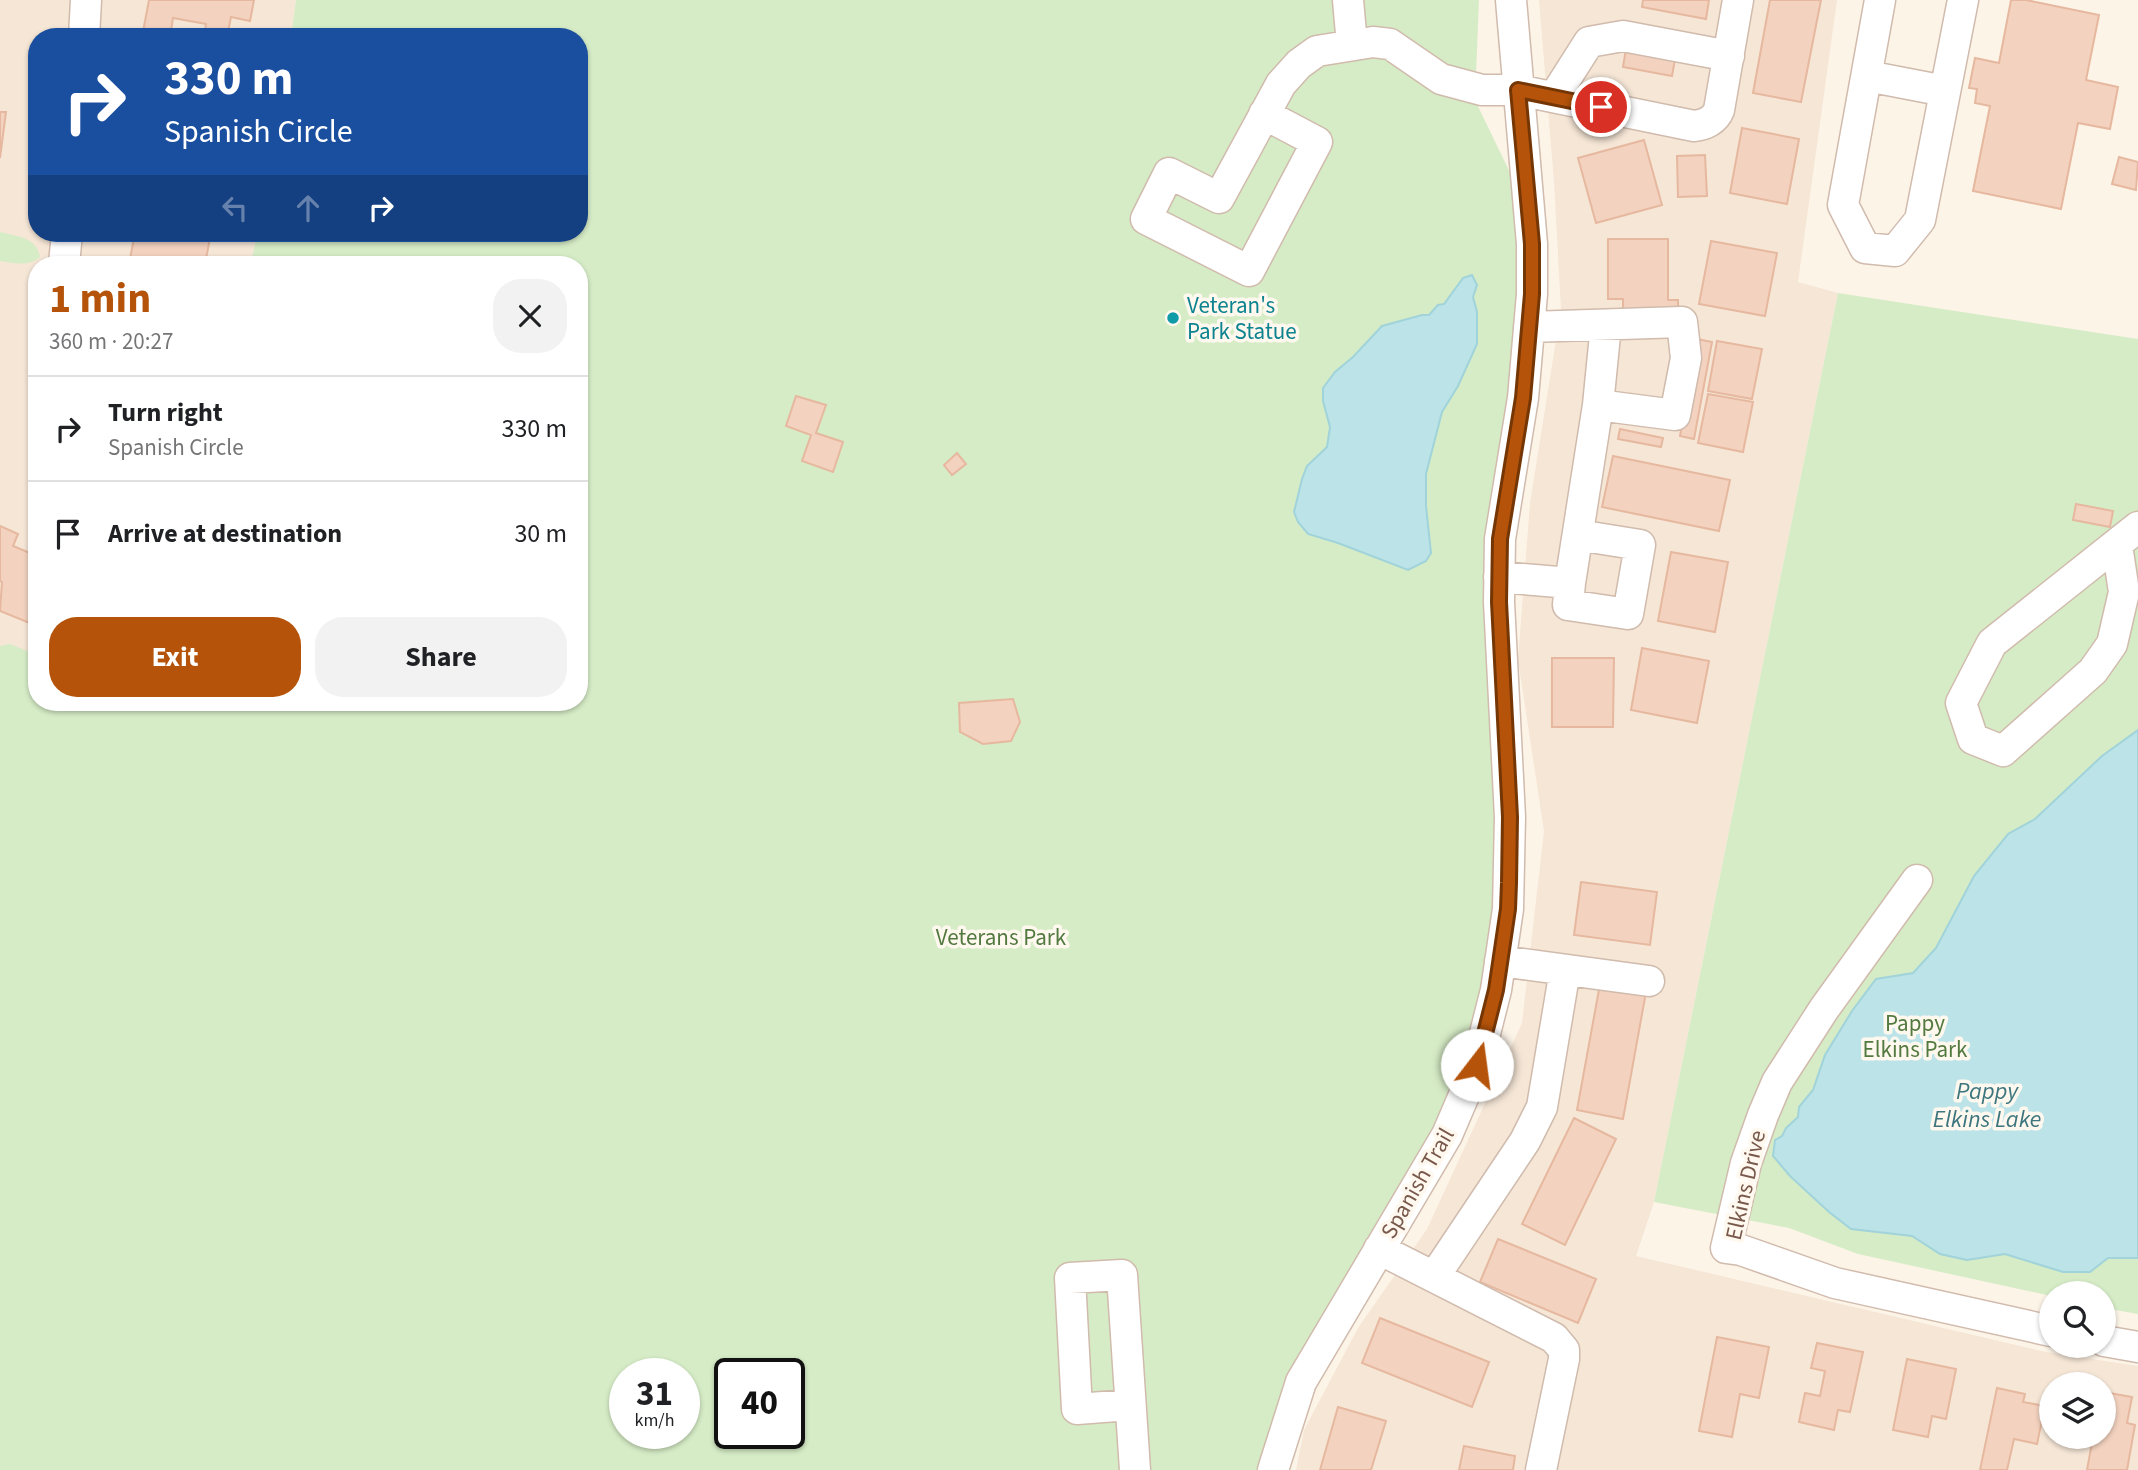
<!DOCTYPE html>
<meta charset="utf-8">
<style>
body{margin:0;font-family:"Source Sans 3",sans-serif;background:#f2f2f2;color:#202124;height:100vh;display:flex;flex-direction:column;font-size:26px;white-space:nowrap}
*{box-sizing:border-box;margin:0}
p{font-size:23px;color:#757577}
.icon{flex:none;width:38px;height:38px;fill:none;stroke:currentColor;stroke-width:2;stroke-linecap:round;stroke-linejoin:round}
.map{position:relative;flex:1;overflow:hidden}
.details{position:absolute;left:28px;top:256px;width:560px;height:455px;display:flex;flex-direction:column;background:#fff;border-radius:28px;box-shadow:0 2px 5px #0004}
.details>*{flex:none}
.guide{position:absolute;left:28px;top:28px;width:560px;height:214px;border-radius:28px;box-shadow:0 2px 5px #0004;background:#1a4fa0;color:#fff;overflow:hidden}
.fabs{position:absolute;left:2039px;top:1281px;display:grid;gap:14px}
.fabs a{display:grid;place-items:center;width:77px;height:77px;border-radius:50%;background:#fff;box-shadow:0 2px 5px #0004;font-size:35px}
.speed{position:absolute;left:609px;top:1358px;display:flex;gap:14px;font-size:35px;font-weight:700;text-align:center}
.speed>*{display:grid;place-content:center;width:91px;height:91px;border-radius:50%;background:#fff;box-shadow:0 2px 5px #0004;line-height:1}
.speed small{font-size:18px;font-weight:400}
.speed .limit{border:4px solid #111;border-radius:10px;background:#fff;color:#111}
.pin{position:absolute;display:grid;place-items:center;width:60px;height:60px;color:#fff;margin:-30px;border:4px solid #fff;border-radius:50%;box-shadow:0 2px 7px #0007}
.me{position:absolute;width:77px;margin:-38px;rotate:15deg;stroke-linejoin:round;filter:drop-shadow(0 0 5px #0008)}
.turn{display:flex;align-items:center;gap:24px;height:147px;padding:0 21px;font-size:32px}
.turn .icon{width:91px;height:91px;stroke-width:2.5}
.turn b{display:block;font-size:49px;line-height:60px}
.lanes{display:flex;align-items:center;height:66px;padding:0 21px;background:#0003;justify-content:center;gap:35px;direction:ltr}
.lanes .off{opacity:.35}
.round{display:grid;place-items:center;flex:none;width:74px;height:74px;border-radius:28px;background:#f2f2f2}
.summary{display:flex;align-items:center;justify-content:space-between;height:119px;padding:0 21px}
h1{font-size:42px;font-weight:700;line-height:52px;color:#b45309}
.primary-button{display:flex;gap:14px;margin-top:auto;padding:14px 21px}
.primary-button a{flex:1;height:80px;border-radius:28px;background:#b45309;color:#fff;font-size:28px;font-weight:700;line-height:80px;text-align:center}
.primary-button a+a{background:#f2f2f2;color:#202124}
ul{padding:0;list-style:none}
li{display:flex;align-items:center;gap:21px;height:105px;padding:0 21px;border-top:2px solid #e0e0e0}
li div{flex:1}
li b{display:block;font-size:26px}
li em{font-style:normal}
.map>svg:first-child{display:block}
</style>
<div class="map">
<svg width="2138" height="1470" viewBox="0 0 2138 1470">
<rect width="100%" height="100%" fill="#fdf4e8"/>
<path fill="#f5e6d6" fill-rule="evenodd" d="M 0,0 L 296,0 L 291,37 L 37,37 L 37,233 L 257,233 L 251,264 L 37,264 L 37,670 L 0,666 Z
M 1539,0 L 1837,0 L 1798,282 L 1838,293 L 1654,1202 L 1636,1256 L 2046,1352 L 2138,1366 L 2138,1470 L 1296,1470 L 1304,1430 L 1358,1328 L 1427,1229 L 1522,1023 L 1544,831 L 1518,660 L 1530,503 L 1561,309 L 1554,182 ZM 2051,1384 L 2104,1384 L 2104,1437 L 2051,1437 Z"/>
<path fill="#d6ecc6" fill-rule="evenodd" d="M 296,0 L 1479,0 L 1475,100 L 1528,210 L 1503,685 L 1508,909 L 1447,1135 L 1301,1382 L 1283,1470 L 0,1470 L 0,646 L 10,644 L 37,655 L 37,702 L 579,702 L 579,264 L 251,264 L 257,233 L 579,233 L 579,37 L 291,37 ZM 625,1374 L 684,1374 L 684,1433 L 625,1433 ZM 730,1374 L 789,1374 L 789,1433 L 730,1433 Z
M 0,232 C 17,237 36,236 40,257 C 28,267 14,263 0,261 Z
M 1838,293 L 2138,339 L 2138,1314 L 2104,1308 L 2104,1293 L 2051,1293 L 2051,1296 L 1858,1254 L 1789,1228 L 1654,1202 Z"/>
<path fill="#bbe3e8" stroke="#a1d3da" stroke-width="2" d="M 1472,275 L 1477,285 L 1473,297 L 1477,312 L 1477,344 L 1458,386 L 1442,412 L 1426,474 L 1426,506 L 1431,553 L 1426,561 L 1408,570 L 1338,543 L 1308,534 L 1298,522 L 1294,512 L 1302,479 L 1307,466 L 1327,447 L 1330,427 L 1323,401 L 1323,388 L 1335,372 L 1353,357 L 1382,326 L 1422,315 L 1429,315 L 1438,305 L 1444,304 L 1463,278 Z
M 2138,730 L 2138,1258 L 2108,1258 L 2090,1272 L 2063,1272 L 2005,1254 L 1967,1260 L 1940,1254 L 1912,1236 L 1851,1229 L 1829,1212 L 1790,1176 L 1773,1156 L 1775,1140 L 1782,1136 L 1786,1128 L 1798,1117 L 1799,1107 L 1813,1090 L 1825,1055 L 1852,1011 L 1876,979 L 1913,973 L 1936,948 L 1974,876 L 2008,834 L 2035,819 L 2102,756 Z"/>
<path fill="#f3d2bf" stroke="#e6b89f" stroke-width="2" d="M 149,0 L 254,0 L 250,21 L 231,17 L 227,37 L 204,37 L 206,24 L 173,18 L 170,37 L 142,37 Z
M 1643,0 L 1709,0 L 1706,19 L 1642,7 Z
M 1770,0 L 1821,0 L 1801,102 L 1753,93 Z
M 2011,0 L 2026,0 L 2099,15 L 2086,80 L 2118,87 L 2110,129 L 2078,123 L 2061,209 L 1973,191 L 1990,106 L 1975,103 L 1977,89 L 1969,88 L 1975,58 L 1999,63 Z
M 1626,49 L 1675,59 L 1672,76 L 1623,67 Z
M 0,112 L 6,112 L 0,158 Z
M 1742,128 L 1799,139 L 1787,204 L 1730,193 Z
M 1644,140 L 1662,205 L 1596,223 L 1578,158 Z
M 1705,155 L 1707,196 L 1678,197 L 1677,156 Z
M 2119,157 L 2138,162 L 2136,190 L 2112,184 Z
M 135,233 L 152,233 L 180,238 L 181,233 L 211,233 L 205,264 L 129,264 Z
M 1608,239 L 1668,239 L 1668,300 L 1678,300 L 1678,313 L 1623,313 L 1623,299 L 1608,299 Z
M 1711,241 L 1777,253 L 1765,316 L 1699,304 Z
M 1697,339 L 1712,342 L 1694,439 L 1680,436 Z
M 1717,341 L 1762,349 L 1752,399 L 1708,391 Z
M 1708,394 L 1753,402 L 1743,452 L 1698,443 Z
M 796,396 L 826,405 L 816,433 L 843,442 L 833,472 L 802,461 L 811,435 L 786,426 Z
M 1620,429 L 1663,438 L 1661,447 L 1618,439 Z
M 957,453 L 966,464 L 952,475 L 944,465 Z
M 1613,456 L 1730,480 L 1719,531 L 1602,507 Z
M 2076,504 L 2113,511 L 2110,527 L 2073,520 Z
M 0,526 L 18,534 L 13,546 L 37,556 L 37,626 L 0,611 L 2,582 L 0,581 Z
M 1671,552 L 1728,562 L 1715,632 L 1658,621 Z
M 1642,648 L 1709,661 L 1697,723 L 1631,710 Z
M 1552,658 L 1614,658 L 1613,727 L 1552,727 Z
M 1013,699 L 1020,722 L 1011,741 L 983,744 L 960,732 L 959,703 Z
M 1581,882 L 1657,892 L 1650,945 L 1574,935 Z
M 1600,984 L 1646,992 L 1623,1119 L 1577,1110 Z
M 1574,1118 L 1616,1139 L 1565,1245 L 1522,1224 Z
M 1498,1239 L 1596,1279 L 1578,1323 L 1480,1282 Z
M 1380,1318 L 1489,1362 L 1472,1407 L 1362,1363 Z
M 1717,1337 L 1769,1347 L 1759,1398 L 1740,1394 L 1732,1437 L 1699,1431 Z
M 1817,1343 L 1863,1352 L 1850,1412 L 1838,1410 L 1834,1430 L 1799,1422 L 1805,1393 L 1820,1396 L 1825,1371 L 1811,1368 Z
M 1907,1359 L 1956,1369 L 1946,1419 L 1932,1416 L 1928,1437 L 1893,1430 Z
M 1997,1388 L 2025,1394 L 2023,1402 L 2045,1406 L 2037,1444 L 2014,1439 L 2007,1470 L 1980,1470 Z
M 2104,1392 L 2132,1397 L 2127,1423 L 2135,1425 L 2127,1470 L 2087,1470 L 2093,1437 L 2104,1437 Z
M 1338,1407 L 1386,1421 L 1371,1470 L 1320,1470 Z
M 1464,1446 L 1515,1456 L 1513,1470 L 1459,1470 Z"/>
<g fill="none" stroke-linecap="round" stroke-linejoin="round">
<g stroke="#d0bbad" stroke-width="33">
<path id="minor" d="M 1348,0 L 1352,45
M 1880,0 L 1843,205 L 1865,248 L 1895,251 L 1920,220 L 1963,0
M 84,37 L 86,0
M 1867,76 L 1945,91
M 1554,97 L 1589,42 L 1623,36 L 1729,56
M 1264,114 L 1317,142 L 1249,271 L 1146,219 L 1169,173 L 1219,198 L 1281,84 L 1299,64 L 1317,51 L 1373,42 L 1390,44 L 1441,79 L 1482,90 L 1518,90 L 1694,126 C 1705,125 1715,120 1719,110 L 1738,0
M 64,264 L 67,233
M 1598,405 L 1606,325
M 2117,545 L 2124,592 L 2112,644 L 2093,671 L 2003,751 L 1973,739 L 1961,703 L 1992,643 L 2138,527
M 1499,577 L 1570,583 L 1598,405 L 1675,415 L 1686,358 L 1682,322 L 1529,327
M 1570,583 L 1568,605 L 1628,614 L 1640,545 L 1578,535
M 1917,880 L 1824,1009 L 1777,1082 L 1763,1115 L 1746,1163 L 1726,1248 L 1741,1250 L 1835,1283 L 2051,1331
M 1500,961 L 1649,981
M 1379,1249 L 1554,1338 L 1564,1350 L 1564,1359 L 1541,1470
M 1434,1277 L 1525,1141 L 1542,1107 L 1565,970
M 2104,1341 L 2138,1347
M 1130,1405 L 1077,1409 L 1070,1278 L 1122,1275 L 1135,1470
M 1273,1470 L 1301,1382 L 1447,1135 L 1477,1065 L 1496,990 L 1508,909 L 1510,817 L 1499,602 L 1500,539 L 1523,398 L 1532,294 L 1532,244 L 1511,0"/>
</g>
<use href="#minor" stroke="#fff" stroke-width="30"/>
</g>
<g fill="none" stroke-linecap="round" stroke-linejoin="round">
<g stroke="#753606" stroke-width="18">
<path id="route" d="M 1477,1065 L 1496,990 L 1508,909 L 1509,883 L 1510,817 L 1499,602 L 1500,539 L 1523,398 L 1532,294 L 1532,244 L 1518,90 L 1601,107"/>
</g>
<use href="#route" stroke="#b45309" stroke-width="12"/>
</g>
<circle fill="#0f9aa8" stroke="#fff8ef" stroke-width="2.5" cx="1173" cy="318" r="7"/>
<g text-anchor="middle" stroke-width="7" stroke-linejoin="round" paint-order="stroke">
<g font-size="23" fill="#0d838f" stroke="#fff8ef" text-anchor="start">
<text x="1187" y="313">Veteran's<tspan x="1187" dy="26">Park Statue</tspan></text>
</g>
<g font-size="23" fill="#52793f" stroke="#fff8ef">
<text x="1001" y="945">Veterans Park</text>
<text x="1915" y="1031">Pappy<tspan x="1915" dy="26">Elkins Park</tspan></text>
</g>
<g font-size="23" fill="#78594b" stroke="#fff8ef">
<text transform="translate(1417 1183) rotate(-60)" y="8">Spanish Trail</text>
<text transform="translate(1745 1185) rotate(-77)" y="8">Elkins Drive</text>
</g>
<g font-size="24" font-style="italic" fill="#3d767e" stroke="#fff8ef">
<text x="1987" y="1099">Pappy<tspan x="1987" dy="28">Elkins Lake</tspan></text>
</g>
</g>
</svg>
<div class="fabs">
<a><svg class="icon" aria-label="search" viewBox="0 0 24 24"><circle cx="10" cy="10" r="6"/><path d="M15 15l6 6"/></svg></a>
<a><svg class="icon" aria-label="layers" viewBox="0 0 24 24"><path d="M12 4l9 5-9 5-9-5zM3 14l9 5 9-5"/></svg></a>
</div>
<div class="speed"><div>31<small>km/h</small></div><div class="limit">40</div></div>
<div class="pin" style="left:1601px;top:107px;background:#d93025"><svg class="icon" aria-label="arrive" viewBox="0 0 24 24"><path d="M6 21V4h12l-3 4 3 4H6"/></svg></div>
<svg class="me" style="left:1477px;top:1065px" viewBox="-20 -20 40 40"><circle r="19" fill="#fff"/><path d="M0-13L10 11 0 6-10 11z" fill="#b45309"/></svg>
<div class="guide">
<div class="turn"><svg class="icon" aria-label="right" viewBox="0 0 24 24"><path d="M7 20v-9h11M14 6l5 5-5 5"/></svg><div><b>330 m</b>Spanish Circle</div></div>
<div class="lanes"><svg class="icon off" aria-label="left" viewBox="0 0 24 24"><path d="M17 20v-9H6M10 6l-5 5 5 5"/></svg><svg class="icon off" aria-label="ahead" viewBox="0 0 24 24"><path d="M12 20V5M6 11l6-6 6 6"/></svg><svg class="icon" aria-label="right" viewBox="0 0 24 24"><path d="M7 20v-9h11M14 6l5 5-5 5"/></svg></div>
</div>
<section class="details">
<div class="summary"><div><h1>1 min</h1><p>360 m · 20:27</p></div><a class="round"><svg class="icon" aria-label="close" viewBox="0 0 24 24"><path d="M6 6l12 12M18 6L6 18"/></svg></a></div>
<ul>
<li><svg class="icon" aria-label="right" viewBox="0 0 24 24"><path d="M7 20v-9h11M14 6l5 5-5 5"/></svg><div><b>Turn right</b><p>Spanish Circle</p></div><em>330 m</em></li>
<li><svg class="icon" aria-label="arrive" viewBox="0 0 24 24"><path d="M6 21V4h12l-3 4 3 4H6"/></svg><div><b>Arrive at destination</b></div><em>30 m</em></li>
</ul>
<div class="primary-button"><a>Exit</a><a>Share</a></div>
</section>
</div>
